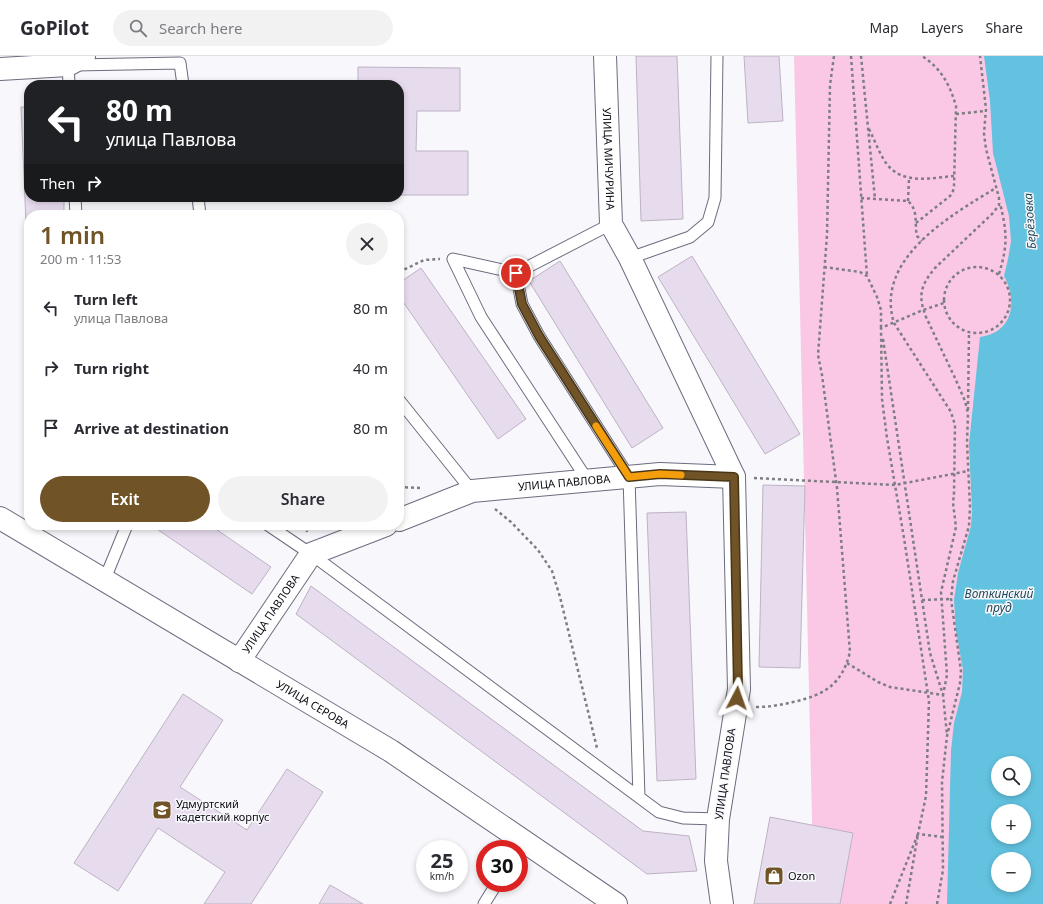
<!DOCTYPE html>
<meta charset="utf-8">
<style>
body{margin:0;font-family:"Noto Sans",sans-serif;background:#f2f2f3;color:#2b2b33;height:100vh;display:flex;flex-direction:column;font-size:15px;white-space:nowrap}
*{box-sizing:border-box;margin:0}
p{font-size:13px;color:#7c7c81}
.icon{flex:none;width:22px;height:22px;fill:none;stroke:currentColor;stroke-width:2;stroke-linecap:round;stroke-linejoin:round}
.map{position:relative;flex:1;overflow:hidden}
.panel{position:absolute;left:24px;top:154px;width:380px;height:320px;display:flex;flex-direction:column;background:#fff;border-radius:16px;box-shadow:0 2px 6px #0003}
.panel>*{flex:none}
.top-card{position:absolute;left:24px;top:24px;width:380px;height:122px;border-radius:16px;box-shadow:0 2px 6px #0003;background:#202124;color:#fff;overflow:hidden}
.controls{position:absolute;left:991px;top:700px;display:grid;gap:8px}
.controls a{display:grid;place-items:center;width:40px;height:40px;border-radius:50%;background:#fff;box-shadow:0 2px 6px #0003;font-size:20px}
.speed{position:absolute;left:416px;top:784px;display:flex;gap:8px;font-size:20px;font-weight:700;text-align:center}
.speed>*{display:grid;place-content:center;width:52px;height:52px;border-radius:50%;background:#fff;box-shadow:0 2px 6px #0003;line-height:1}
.speed small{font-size:10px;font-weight:400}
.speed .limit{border:6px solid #d22;background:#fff;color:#111}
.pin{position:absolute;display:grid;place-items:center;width:34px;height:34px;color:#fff;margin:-17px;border:2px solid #fff;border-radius:50%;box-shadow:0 1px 4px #0007}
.me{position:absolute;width:44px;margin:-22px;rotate:4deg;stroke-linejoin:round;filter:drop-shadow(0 0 3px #0008)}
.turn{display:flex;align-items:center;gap:14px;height:84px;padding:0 16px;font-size:18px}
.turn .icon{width:52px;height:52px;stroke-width:2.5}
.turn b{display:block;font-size:28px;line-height:34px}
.then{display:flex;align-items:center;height:38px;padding:0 16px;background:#0003;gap:8px;font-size:15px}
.round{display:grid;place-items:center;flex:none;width:42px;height:42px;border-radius:21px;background:#f2f2f3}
.overview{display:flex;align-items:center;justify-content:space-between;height:68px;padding:0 16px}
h1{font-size:24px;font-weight:600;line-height:30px;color:#705326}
.action{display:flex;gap:8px;margin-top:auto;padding:8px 16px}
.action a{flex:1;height:46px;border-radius:24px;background:#705326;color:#fff;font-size:16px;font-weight:600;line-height:46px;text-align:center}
.action a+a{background:#f2f2f3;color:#2b2b33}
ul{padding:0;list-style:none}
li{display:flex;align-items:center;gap:12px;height:60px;padding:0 16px}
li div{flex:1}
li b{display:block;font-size:15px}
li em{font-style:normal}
header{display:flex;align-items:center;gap:24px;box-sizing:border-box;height:56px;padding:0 20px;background:#fff;border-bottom:1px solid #e1e1e2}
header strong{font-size:19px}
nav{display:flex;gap:22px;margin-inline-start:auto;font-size:14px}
.search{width:280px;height:36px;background:#f2f2f3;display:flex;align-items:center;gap:10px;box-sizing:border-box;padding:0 14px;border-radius:22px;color:#7c7c81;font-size:15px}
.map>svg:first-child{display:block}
</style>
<header>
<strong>GoPilot</strong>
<div class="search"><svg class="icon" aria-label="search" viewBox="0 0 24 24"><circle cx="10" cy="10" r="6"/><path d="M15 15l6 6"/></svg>Search here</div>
<nav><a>Map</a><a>Layers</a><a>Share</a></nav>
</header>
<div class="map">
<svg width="1043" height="848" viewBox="0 0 1043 848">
<rect width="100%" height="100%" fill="#f8f8fc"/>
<path fill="#fac8e4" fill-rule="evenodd" d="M 794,0 L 1043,0 L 1043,848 L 814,848 ZM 998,707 L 1024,707 L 1024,733 L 998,733 ZM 998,755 L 1024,755 L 1024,781 L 998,781 ZM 998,803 L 1024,803 L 1024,829 L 998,829 Z"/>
<path fill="#62c2e0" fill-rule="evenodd" d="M 984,0 L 1043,0 L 1043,848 L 947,848 L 951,695 L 954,667 L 962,636 L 963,614 L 956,575 L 954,544 L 958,517 L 971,470 L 972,455 L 969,388 L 980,281 C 1013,277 1018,245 1004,220 L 1008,203 L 1011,185 L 1009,160 L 993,97 L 990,45 ZM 998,707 L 1024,707 L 1024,733 L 998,733 ZM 998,755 L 1024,755 L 1024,781 L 998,781 ZM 998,803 L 1024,803 L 1024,829 L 998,829 Z"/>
<path fill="#e7dcee" stroke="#bdb2c3" d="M 636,0 L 677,0 L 683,163 L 641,165 Z
M 744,0 L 779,0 L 783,65 L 748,67 Z
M 358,11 L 460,12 L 460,55 L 417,55 L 416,95 L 468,95 L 468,139 L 399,139 L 399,29 L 358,29 Z
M 21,51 L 29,51 L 29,141 L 64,141 L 64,159 L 29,159 L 29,237 Z
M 692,200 L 800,378 L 765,398 L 658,221 Z
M 560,205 L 663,372 L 632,392 L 529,225 Z
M 421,212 L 526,363 L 498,383 L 399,240 L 399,227 Z
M 763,429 L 805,430 L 800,612 L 759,611 Z
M 686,456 L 696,723 L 657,725 L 647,457 Z
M 151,469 L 210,469 L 271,511 L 252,538 Z
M 311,530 L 643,775 L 689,780 L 697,815 L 647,818 L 296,558 Z
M 183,638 L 223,664 L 180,731 L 247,774 L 287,713 L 323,736 L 251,848 L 204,848 L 225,816 L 158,772 L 118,835 L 74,807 Z
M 770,761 L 853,777 L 840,848 L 754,848 Z
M 330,829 L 363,848 L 319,848 Z"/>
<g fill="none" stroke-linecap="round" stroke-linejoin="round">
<g stroke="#6b6c7e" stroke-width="13">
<path id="service" d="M 68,5 L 69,29
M 75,9 L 180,7 L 183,29
M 75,141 L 76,159
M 198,141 L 200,159
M 611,168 L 516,217 L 522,248 L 539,280 L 629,421 L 639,741
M 630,202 L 690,181 L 708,166 L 715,142 L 717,0
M 516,217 L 453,203 L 481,261 L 588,425
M 399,344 L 472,435
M 268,469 L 311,498 L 659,756 L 683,762 L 718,763
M 104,525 L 127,469
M 484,848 L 497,827"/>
</g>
<g stroke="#6b6c7e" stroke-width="24">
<g id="minor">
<path id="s1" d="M 605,0 L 611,168 L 630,202 L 734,421 L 739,633 L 718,763 L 716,805 L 722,848"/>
<path d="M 0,13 L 68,9 L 84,0"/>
<path id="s2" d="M 399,464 L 472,435 L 660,418 L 734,421"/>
<path id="s3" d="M 239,605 L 311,498 L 386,469"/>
</g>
</g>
<g stroke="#6b6c7e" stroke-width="24">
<g id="secondary">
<path id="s4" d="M 0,462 L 391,695 L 616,848"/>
</g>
</g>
<path stroke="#7d7d83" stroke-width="2.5" stroke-dasharray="3 3" stroke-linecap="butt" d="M 851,0 L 867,220
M 861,0 L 875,143
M 956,58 L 985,55
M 869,73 C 874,83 878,94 884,104 C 900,130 929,122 954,120
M 861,142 L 908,145 C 919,155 914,167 917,180 L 922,185
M 908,145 L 909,123
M 916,167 L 950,140 L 953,135 L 954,130 L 956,50 C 950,29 941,12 922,0
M 824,211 L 860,216 L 867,220 L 877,241 L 881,254 L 881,272
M944 244a33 33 0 1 1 66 0a33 33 0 1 1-66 0Z
M 399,216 L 424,204 L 440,203
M 999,218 C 1008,188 1007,177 1000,147
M 883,283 L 930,597 L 943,639 L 947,679
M 968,354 L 969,277
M 754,422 L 895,429 L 968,415
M 399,431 L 422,432
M 495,453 L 511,466 L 538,494 L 552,515 L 560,541 L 597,692
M 305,469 L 307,476
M 922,544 L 951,543
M 847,607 L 878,626 L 890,631 L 943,639 L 947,619 L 941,536 L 956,471 L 953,447 L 954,437 L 955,369 L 951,356 L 894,267 C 874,203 951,159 996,132
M 756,651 C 769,651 781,649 793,646 C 824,639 842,629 850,596 L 837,432 L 822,319 L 818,299 L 827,179 L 830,29 L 834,0
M 943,781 L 918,778 L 926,740 L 929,645 L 904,482 L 887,382 L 882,343 L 881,272 L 923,254 L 944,247
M 890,848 L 918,778 L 906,848
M 937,848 L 943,814 L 942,726 L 947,680 L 960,627 L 961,615 L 951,543 L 953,525 L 969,470 L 970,451 L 967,386 L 968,357 L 965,345 L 955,322 L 926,261 C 918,240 920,230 935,212 L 993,157 L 999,149 L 999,142 L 986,93 L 984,78 L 986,53 L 980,0"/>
<use href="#service" stroke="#fff" stroke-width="11"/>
<use href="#minor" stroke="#fff" stroke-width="22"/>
<use href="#secondary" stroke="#fff" stroke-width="22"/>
</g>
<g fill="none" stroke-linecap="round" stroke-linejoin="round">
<g stroke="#493619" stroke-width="10">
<path id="route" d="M 516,217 L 522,248 L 539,280 L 629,421 L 660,418 L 734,421 L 738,633 L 737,642"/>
</g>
<use href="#route" stroke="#705326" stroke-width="7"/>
<path stroke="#f59e0b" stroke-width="7" d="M 596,370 L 629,421 L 660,418 L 681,419"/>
</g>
<defs>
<g id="school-square" transform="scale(1)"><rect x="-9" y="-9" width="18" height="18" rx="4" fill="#705326" stroke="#f8f8fc"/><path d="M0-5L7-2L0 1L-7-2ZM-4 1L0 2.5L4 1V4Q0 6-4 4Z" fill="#fff"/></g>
<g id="shop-square" transform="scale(1)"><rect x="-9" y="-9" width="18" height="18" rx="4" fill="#705326" stroke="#f8f8fc"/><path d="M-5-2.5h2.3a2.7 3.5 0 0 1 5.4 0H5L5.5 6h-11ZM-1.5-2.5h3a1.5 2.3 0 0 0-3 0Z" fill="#fff"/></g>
</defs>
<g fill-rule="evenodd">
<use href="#school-square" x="162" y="754"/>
<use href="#shop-square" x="774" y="820"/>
</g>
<g text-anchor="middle" stroke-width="3" stroke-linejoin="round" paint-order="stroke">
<g font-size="11" fill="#0b0c12" stroke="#f8f8fc">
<text dy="4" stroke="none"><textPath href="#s1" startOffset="103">УЛИЦА МИЧУРИНА</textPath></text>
<text dy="4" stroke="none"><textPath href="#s2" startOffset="171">УЛИЦА ПАВЛОВА</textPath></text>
<text dy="4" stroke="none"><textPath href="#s3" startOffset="57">УЛИЦА ПАВЛОВА</textPath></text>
<text dy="4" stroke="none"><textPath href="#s4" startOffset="364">УЛИЦА СЕРОВА</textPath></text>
<text transform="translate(725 718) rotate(-82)" y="4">УЛИЦА ПАВЛОВА</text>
</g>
<g font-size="11" fill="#0b0c12" stroke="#f8f8fc" text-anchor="start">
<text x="176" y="752">Удмуртский<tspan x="176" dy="13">кадетский корпус</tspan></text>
<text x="788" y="824">Ozon</text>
</g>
<g font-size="12" font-style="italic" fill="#214c59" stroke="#f8f8fc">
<text transform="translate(1030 165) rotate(-94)" y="4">Берёзовка</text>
<text x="999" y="542">Воткинский<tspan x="999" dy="14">пруд</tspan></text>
</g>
</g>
</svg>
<div class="controls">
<a><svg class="icon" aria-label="search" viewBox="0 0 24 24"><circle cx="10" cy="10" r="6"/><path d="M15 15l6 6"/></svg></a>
<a>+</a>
<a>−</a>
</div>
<div class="speed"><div>25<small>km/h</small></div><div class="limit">30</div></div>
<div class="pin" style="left:516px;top:217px;background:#d93025"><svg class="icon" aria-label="arrive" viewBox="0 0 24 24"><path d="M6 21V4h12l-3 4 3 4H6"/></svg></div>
<svg class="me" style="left:737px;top:642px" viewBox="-20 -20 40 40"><path d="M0-17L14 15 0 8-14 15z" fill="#705326" stroke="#fff" stroke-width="4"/></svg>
<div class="top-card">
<div class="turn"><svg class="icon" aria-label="left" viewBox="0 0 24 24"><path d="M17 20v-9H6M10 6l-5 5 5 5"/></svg><div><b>80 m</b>улица Павлова</div></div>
<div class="then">Then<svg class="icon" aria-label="right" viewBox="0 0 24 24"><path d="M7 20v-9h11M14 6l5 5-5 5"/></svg></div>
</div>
<section class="panel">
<div class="overview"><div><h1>1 min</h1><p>200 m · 11:53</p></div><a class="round"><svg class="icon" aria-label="close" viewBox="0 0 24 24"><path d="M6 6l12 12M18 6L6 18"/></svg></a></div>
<ul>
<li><svg class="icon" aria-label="left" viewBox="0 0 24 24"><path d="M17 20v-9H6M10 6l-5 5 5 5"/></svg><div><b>Turn left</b><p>улица Павлова</p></div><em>80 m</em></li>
<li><svg class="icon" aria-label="right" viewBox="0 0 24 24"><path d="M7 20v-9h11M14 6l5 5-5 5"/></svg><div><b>Turn right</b></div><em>40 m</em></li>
<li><svg class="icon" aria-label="arrive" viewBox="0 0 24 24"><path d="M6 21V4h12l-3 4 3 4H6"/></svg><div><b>Arrive at destination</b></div><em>80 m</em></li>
</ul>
<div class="action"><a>Exit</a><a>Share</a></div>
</section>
</div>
